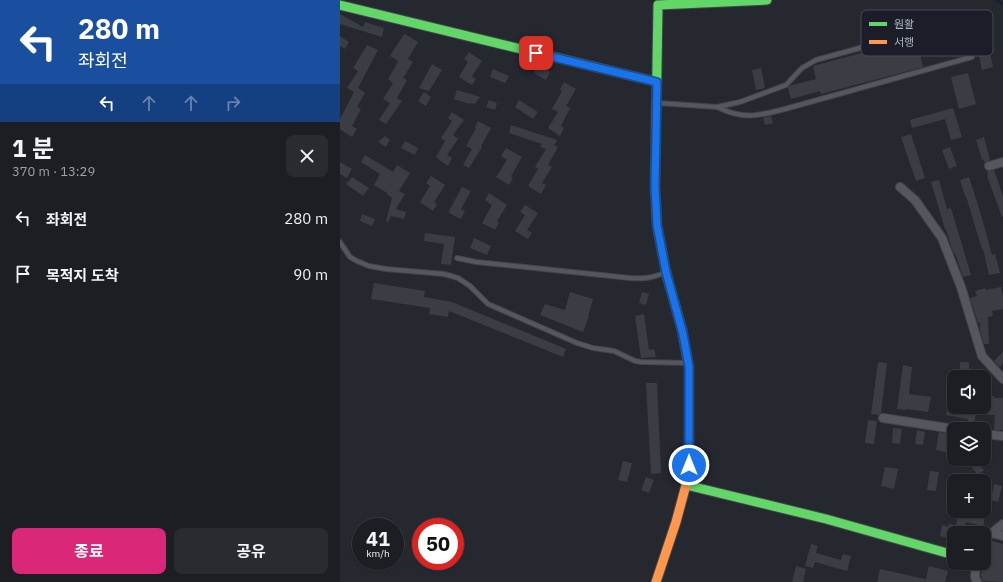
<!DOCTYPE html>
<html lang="ko">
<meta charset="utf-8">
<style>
body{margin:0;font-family:"IBM Plex Sans","Noto Sans KR",sans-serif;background:#292b30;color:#f1f3f6;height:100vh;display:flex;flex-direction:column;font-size:15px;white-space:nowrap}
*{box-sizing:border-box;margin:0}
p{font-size:13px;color:#a0a2a6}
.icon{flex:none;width:22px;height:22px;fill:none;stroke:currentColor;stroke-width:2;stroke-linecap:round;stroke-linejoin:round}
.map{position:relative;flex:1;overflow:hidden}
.side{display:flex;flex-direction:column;background:#1c1e23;width:340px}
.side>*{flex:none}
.guide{background:#1a4fa0;color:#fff;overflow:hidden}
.controls{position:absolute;left:607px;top:370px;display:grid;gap:8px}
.controls a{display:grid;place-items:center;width:44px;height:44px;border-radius:8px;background:#1c1e23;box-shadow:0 1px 3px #0004,0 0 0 1px #3a3c41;font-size:20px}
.speed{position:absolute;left:12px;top:518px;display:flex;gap:8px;font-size:20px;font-weight:700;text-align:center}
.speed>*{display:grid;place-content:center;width:52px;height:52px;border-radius:50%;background:#1c1e23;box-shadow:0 1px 3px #0004,0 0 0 1px #3a3c41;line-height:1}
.speed small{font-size:10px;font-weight:400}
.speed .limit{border:6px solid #d22;background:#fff;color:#111}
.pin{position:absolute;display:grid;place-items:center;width:34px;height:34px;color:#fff;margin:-17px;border-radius:8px;box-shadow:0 2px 6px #0006}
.me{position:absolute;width:44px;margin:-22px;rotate:0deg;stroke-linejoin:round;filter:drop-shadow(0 0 3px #0008)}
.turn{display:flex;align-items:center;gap:14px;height:84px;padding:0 12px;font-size:18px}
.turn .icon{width:52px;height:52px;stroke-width:2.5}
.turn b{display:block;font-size:28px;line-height:34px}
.lanes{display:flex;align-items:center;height:38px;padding:0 12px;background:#0003;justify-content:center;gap:20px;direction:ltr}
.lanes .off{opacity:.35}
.round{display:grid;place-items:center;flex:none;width:42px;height:42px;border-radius:8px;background:#292b30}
.headline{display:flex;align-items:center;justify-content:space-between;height:68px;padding:0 12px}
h1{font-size:24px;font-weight:700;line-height:30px}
.primary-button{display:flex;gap:8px;margin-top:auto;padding:8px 12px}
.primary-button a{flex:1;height:46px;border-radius:8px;background:#db2777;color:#fff;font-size:16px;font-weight:700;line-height:46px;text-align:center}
.primary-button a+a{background:#292b30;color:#f1f3f6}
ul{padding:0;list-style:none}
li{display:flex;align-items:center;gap:12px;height:56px;padding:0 12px}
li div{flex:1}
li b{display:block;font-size:15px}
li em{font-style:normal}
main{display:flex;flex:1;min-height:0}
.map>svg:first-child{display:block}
</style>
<main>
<section class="side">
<div class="guide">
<div class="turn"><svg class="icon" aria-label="left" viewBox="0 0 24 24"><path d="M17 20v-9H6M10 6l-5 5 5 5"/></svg><div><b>280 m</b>좌회전</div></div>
<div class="lanes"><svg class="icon" aria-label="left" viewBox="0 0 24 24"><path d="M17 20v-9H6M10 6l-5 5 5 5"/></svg><svg class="icon off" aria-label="ahead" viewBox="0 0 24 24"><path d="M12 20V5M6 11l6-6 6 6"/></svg><svg class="icon off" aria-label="ahead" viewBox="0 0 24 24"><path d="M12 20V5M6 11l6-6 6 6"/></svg><svg class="icon off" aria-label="right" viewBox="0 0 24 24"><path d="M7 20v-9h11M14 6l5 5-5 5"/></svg></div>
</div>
<div class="headline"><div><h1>1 분</h1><p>370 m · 13:29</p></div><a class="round"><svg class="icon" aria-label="close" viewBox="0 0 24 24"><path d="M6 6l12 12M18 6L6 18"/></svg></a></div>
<ul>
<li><svg class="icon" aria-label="left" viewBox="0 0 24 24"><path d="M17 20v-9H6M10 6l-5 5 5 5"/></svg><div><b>좌회전</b></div><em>280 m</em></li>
<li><svg class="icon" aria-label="arrive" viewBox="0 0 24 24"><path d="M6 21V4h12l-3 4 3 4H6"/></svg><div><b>목적지 도착</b></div><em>90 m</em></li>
</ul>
<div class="primary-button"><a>종료</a><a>공유</a></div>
</section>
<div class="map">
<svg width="663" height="582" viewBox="0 0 663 582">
<rect width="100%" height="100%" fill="#26282f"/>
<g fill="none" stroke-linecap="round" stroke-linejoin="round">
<path stroke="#181f2f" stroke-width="2.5" d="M 656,0 L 663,4"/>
</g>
<path fill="#3b3d44" d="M 0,14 L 23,27 L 25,22 L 44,28 L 42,37 L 0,24 Z
M 614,28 L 619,43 L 580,53 L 583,67 L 481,94 L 480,91 L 451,99 L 448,88 L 449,86 L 476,79 L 473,66 Z
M 64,34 L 65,34 L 78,42 L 68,59 L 73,62 L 63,78 L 67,80 L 57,98 L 62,101 L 46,124 L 39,120 L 50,103 L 43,99 L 53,83 L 48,79 L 58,62 L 56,61 L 57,60 L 50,56 Z
M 0,36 L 9,42 L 5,49 L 0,46 Z
M 647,40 L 653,67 L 642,70 L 636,42 Z
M 27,45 L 38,50 L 18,88 L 25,93 L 17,107 L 21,109 L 12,126 L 17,129 L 12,137 L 0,129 L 0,119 L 14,92 L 7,88 L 18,71 L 13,68 Z
M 129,52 L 142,61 L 132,76 L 136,79 L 132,85 L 119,77 L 128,62 L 124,59 Z
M 92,64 L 102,70 L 89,91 L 79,88 Z
M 197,65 L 210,72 L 206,80 L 194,73 Z
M 421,68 L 425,88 L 416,90 L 412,70 Z
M 153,69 L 169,76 L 165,83 L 150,77 Z
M 628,73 L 636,104 L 619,109 L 611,77 Z
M 224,82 L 236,89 L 226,106 L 230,108 L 221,126 L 224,128 L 220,136 L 208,128 L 218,112 L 212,109 L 222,91 L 220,89 Z
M 117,90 L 140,97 L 135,104 L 131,103 L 130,104 L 114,99 Z
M 84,92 L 91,97 L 86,106 L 78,101 Z
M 149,100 L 157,103 L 155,110 L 146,107 Z
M 179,100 L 198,112 L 193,119 L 175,107 Z
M 613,108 L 622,137 L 611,140 L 605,119 L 572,128 L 570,120 Z
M 112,112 L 124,120 L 113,135 L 118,139 L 107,155 L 112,158 L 108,166 L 102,162 L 96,157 L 105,141 L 101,138 L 112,121 L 108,118 Z
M 431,116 L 433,123 L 425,125 L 423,118 Z
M 138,121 L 151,128 L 141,146 L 142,147 L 129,168 L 123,165 L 132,149 L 126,146 L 136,128 L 135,128 Z
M 171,125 L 217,140 L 214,145 L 218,147 L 208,165 L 212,167 L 202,183 L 206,185 L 201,194 L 188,186 L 198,169 L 195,167 L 206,149 L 200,147 L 202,144 L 169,133 Z
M 571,134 L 585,178 L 576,181 L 561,137 Z
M 45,136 L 50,140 L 46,147 L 38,142 Z
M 644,137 L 650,160 L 645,163 L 643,159 L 642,160 L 636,140 Z
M 65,141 L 78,148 L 75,155 L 61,148 Z
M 610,147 L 617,166 L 609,169 L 602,150 Z
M 166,148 L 182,157 L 171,176 L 173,178 L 169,185 L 156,177 L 167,160 L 161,156 Z
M 25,155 L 53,172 L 57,165 L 70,173 L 59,191 L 65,194 L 56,209 L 66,212 L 64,219 L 51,216 L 48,222 L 46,221 L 52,198 L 47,194 L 47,193 L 34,185 L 40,174 L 21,162 Z
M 0,162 L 12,169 L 7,178 L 0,174 Z
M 654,170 L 663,196 L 663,217 L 662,217 L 647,176 L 648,175 L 647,171 Z
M 91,176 L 105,185 L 94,202 L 97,204 L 93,211 L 80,202 L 90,186 L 86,183 Z
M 12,177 L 29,188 L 23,196 L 6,184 Z
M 629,177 L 642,218 L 652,255 L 655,254 L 660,273 L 649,275 L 643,249 L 642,249 L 626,196 L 625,196 L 620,180 Z
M 599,180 L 607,209 L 611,208 L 631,275 L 623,277 L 615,253 L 614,254 L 612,249 L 606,229 L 605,229 L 591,182 Z
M 122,187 L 131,191 L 121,209 L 125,211 L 121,219 L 109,213 L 109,211 Z
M 149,193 L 167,205 L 157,221 L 159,223 L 155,230 L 142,223 L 152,205 L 145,200 Z
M 185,205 L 198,213 L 187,230 L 192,233 L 188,239 L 175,231 L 185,215 L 180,212 Z
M 22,214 L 35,219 L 32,226 L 20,221 Z
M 85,233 L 115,237 L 111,265 L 101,264 L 104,244 L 84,241 Z
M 134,238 L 151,246 L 147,255 L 130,248 Z
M 34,283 L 85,291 L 84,297 L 112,302 L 226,349 L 223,357 L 109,311 L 108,317 L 89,314 L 90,308 L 31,299 Z
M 661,287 L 663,297 L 663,309 L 652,311 L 653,316 L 648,317 L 649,344 L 644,344 L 640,330 L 640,322 L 638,323 L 630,298 L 637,296 L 635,291 L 645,288 L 646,290 Z
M 230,292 L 253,299 L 248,316 L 249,316 L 243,332 L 200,315 L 205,304 L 225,310 Z
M 302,292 L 309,294 L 306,305 L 299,303 Z
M 304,314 L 309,350 L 314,349 L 316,357 L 301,358 L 295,316 Z
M 663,352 L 663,363 L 660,367 L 654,361 Z
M 538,362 L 547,363 L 541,413 L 539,415 L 531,414 Z
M 620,362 L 629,362 L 629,377 L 620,377 Z
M 563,365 L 572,367 L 569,394 L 591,397 L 588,412 L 566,409 L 566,410 L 557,409 Z
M 306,383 L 317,383 L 321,473 L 311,474 Z
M 610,393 L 614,393 L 614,407 L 644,407 L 644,396 L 654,396 L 654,398 L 663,398 L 663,430 L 654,430 L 655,415 L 636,414 L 633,427 L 626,426 L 628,419 L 606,415 Z
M 528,420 L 537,421 L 534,444 L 525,443 Z
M 553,428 L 562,429 L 560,444 L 552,443 Z
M 577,430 L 585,432 L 583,445 L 575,444 Z
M 599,432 L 609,434 L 606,452 L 596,450 Z
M 625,459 L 635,459 L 644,470 L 638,475 Z
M 283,461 L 292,463 L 287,482 L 278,480 Z
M 545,467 L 558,469 L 554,489 L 541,486 Z
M 590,471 L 599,472 L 596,491 L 587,490 Z
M 306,477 L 314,480 L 309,493 L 301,490 Z
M 654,484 L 662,486 L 658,502 L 651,500 Z
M 619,511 L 646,511 L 643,526 L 626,522 L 623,533 L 614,533 L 614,540 L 600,536 L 602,525 L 608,527 L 609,524 L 616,525 Z
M 652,541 L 663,544 L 663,582 L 642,581 L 641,576 L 646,554 L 647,555 Z
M 471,544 L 478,546 L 476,553 L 501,560 L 503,554 L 511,556 L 507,571 L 475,562 L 473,568 L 465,566 Z
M 456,566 L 466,569 L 463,582 L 452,582 Z
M 589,566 L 608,571 L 605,582 L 585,582 Z
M 540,569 L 585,579 L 585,582 L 537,582 Z"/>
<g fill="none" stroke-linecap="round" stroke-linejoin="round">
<g stroke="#43454c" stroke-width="6">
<path id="lane" d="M 318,103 L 377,107 L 400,102 L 446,85 L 462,68 L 476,60 L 604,25 C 606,25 611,24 614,24 C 627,27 630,46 632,57 L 445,109 C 417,116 404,120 377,107
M 0,242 L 10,257 L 17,261 L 29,266 L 46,269 L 104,274 L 118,278 L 130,286 L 148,304 L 237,343 L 253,348 L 274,351 L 295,361 L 301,362 L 348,363
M 117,258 L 136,262 L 290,278 C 304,279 311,278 324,273"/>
</g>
<g stroke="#43454c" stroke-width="10">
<path id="street" d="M 649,166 L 663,162
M 560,187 L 575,200 L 602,238 L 621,287 L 642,356 L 663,379
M 543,418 L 614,429
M 644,434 L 663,436
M 652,533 L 663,536
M 644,543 L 647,537 L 663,524
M 636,563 L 635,577 L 637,582"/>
</g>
<g stroke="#43454c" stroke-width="11">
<path id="fast" d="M 0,5 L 317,82
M 342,330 L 326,272 L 317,225 L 315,187 L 318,5 L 427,0
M 346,485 L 486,519 L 614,555"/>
</g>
<g stroke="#43454c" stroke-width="11">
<path id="slow" d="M 316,582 L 336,522 L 346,485 L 349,465 L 349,367 L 342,330"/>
</g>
<use href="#lane" stroke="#55575e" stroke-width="4"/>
<use href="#street" stroke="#55575e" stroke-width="8"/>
<use href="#fast" stroke="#63d668" stroke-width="9"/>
<use href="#slow" stroke="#ff974d" stroke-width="9"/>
</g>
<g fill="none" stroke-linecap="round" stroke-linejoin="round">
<g stroke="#114b97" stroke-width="10">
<path id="route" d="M 196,53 L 317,82 L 315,187 L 317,225 L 326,272 L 343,334 L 349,367 L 349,465"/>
</g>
<use href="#route" stroke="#1a73e8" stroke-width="7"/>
</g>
<rect x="521" y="10" width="132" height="46" rx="6" fill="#1b1e29" stroke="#474b57" stroke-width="1"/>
<rect x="529" y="22" width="18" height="4" fill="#63d668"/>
<rect x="529" y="40" width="18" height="4" fill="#ff974d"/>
<g font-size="11" fill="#afb4c1">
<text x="554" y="28">원활</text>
<text x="554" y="46">서행</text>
</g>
</svg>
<div class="controls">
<a><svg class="icon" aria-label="sound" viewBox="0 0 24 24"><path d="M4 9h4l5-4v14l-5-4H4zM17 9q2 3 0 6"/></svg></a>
<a><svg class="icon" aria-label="layers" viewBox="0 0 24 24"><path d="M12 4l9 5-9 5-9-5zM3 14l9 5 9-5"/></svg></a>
<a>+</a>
<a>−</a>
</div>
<div class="speed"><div>41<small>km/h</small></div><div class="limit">50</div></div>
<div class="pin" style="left:196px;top:53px;background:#d93025"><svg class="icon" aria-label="arrive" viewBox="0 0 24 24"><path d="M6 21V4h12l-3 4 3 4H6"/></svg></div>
<svg class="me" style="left:349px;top:465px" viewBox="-20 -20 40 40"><circle r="17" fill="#1a73e8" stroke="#fff" stroke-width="3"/><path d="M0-11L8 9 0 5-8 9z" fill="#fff"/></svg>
</div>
</main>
